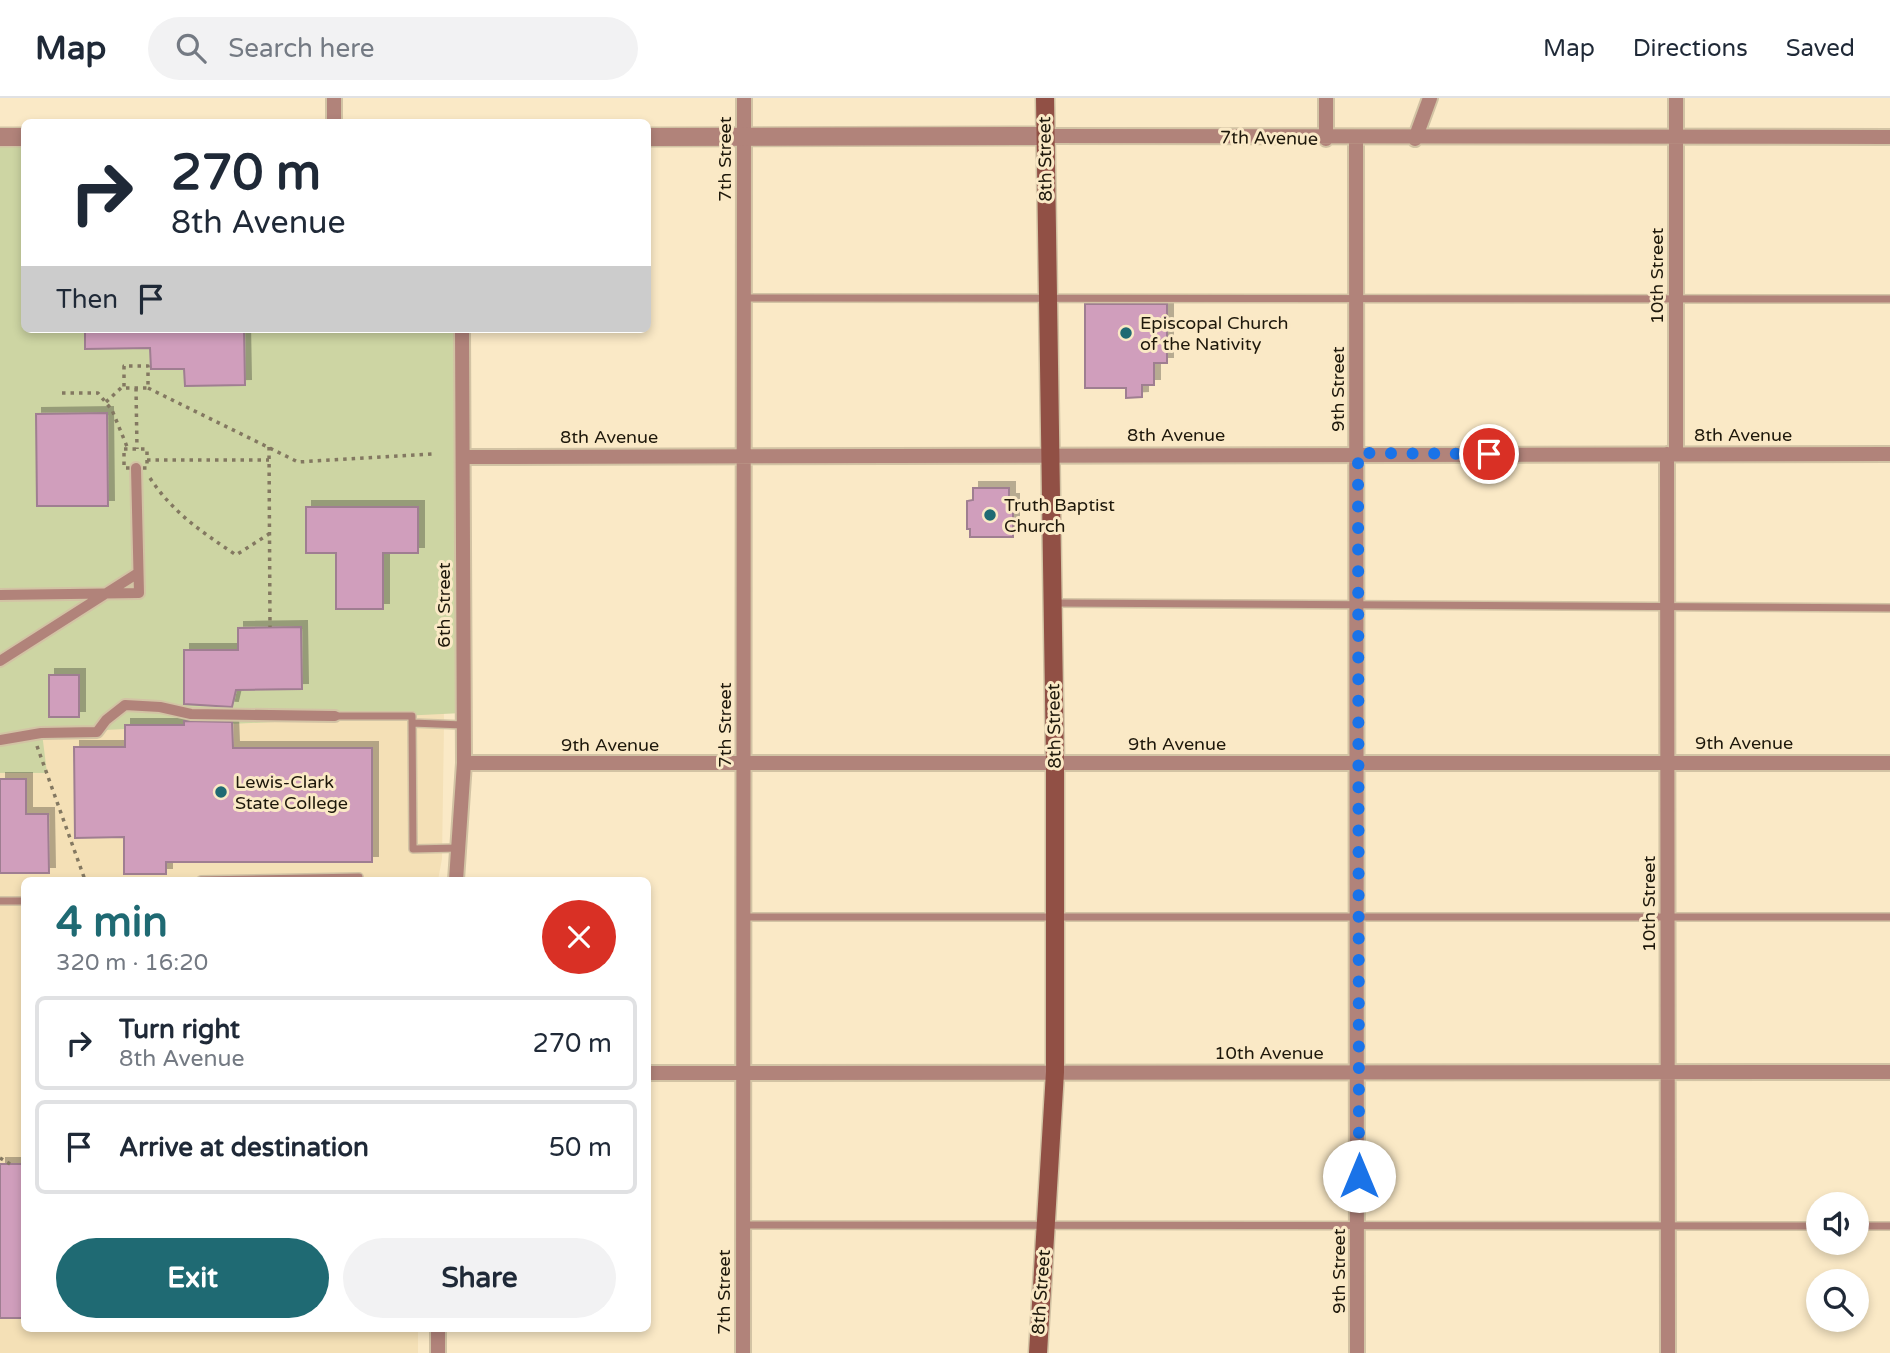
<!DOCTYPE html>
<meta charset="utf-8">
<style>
body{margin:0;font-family:"Varela Round",sans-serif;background:#f2f2f3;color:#1f2937;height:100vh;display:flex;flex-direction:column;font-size:26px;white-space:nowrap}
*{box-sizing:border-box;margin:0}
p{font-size:23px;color:#747a83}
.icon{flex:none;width:38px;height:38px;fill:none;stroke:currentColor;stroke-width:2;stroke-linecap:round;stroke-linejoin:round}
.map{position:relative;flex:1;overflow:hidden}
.sheet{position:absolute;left:21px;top:779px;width:630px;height:455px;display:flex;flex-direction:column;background:#fff;border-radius:10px;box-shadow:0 4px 10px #0003}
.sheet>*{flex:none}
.hud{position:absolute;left:21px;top:21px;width:630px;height:214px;border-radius:10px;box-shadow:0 4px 10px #0003;background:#fff;color:#1f2937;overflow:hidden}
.controls{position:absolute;left:1806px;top:1094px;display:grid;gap:14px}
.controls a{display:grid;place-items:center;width:63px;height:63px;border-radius:50%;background:#fff;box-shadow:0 4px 10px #0003;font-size:35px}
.pin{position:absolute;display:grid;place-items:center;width:60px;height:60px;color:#fff;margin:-30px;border:4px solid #fff;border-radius:50%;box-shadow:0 2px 7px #0007}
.me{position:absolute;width:77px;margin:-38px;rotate:0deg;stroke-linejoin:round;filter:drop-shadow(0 0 5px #0008)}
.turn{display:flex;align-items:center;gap:24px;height:147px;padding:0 35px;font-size:32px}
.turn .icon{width:91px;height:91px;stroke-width:2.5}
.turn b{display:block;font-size:49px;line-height:60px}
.then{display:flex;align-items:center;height:66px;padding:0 35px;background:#0003;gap:14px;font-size:26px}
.round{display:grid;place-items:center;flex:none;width:74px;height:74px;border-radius:37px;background:#f2f2f3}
.summary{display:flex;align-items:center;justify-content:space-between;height:119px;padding:0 35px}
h1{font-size:42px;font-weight:700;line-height:52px;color:#1f6a73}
.action{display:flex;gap:14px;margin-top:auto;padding:14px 35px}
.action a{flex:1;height:80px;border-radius:42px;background:#1f6a73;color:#fff;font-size:28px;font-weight:700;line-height:80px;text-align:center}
.action a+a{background:#f2f2f3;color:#1f2937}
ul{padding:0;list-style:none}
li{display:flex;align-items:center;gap:21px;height:94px;margin:0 14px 10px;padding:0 21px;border:4px solid #e0e1e3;border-radius:10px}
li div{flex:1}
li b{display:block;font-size:26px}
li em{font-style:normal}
header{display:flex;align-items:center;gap:42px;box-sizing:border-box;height:98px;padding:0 35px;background:#fff;border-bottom:2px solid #e0e1e3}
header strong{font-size:33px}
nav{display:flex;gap:38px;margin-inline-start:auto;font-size:24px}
.search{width:490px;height:63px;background:#f2f2f3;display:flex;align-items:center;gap:18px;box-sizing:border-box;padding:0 24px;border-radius:38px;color:#747a83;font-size:26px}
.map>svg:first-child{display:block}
</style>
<header>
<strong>Map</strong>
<div class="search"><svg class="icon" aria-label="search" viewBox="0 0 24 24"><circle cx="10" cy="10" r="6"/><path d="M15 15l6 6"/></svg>Search here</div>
<nav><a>Map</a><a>Directions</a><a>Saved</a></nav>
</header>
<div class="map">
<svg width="1890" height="1255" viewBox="0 0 1890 1255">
<defs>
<filter id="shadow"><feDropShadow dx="6" dy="-6" stdDeviation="0" flood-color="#0004"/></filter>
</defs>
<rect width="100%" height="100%" fill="#fae9c6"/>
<path fill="#f4e0b6" d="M 0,56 L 24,231 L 442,385 L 444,626 L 442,761 L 438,782 L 24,782 L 24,1230 L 418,1230 L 418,1255 L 0,1255 Z"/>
<path fill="#cdd5a3" d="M 0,38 L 24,38 L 24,231 L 461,231 L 463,615 L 42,635 L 47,675 L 0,675 Z"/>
<path fill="#d09ebc" stroke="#9f7e91" stroke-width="2" filter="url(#shadow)" d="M 1085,206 L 1167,206 L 1167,265 L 1154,265 L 1154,287 L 1142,287 L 1142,299 L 1126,300 L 1126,290 L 1085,290 Z
M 85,231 L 244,231 L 245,287 L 185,288 L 184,271 L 151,271 L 150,250 L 85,251 Z
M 107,315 L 108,408 L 37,408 L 36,316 Z
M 973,390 L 1009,390 L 1009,402 L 1013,402 L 1013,439 L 970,439 L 970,431 L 967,431 L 967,403 L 973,402 Z
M 306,409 L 418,409 L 418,455 L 383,455 L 383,511 L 336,511 L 336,455 L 306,455 Z
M 301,529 L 302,591 L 236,592 L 232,609 L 184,606 L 184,552 L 238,552 L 238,530 Z
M 49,577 L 79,577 L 79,619 L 49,619 Z
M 184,623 L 232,624 L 233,650 L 372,650 L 372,764 L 166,764 L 166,776 L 124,776 L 124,739 L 75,740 L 74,649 L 125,649 L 125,627 L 184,627 Z
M 0,681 L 26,681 L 26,716 L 48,716 L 49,775 L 0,775 Z
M 0,1066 L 24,1066 L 24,1220 L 0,1220 Z"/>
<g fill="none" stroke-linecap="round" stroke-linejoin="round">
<g stroke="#d2c3a4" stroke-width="10">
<path id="service" d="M 745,200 L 1890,201
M 1053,505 L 1890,510
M 335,618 L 412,618 L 413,751 L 459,750
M 412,625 L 463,627
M 201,782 L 359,779
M 0,803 L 24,803
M 743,819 L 1890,819
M 743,1127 L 1818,1128
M 1857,1128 L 1890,1128"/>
</g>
<g stroke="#d2c3a4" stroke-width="14">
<path id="pedestrian" d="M 0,497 L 139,495 L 136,370
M 0,563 L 138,475
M 0,642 L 41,635 L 97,634 L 106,622 L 125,607 L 160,609 L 191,616 L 335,618"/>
</g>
<g stroke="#d2c3a4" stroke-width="18">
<path id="minor" d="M 334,0 L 334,24
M 1676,0 L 1676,356
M 1045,38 L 1890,39
M 1326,41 L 1326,0
M 1356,41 L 1357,1255
M 1415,41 L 1430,0
M 1667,356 L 1668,1255
M 463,359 L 1890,356
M 464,665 L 1890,665
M 456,782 L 464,665 L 462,231
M 648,975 L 1890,974
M 438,1230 L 438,1255
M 743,1255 L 744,0"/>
</g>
<g stroke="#d2c3a4" stroke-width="21">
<path id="tertiary" d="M 0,39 L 24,39
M 648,39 L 1045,38"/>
</g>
<g stroke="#d2c3a4" stroke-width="21">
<path id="secondary" d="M 1038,1255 L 1055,974 L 1055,665 L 1045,0"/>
</g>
<path stroke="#837861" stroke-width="3.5" stroke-dasharray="3.5 5" stroke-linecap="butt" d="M 136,290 L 137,351
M 148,290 L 298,364 L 432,356
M 62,295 L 98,295 L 112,312 L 128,351
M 106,304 L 121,290 L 148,290 L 148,268 L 124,268 L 124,290
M 269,349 L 270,529
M 124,351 L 147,351 L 147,370 L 124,370 Z
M 147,362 L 269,362
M 150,380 C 173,415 202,434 236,457 L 269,436
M 37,648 L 85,782
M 0,1060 L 10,1066"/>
<use href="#service" stroke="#b1837a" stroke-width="7"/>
<use href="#pedestrian" stroke="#b1837a" stroke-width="10"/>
<use href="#minor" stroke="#b1837a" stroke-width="14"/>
<use href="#tertiary" stroke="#b1837a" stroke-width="18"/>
<use href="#secondary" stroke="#915045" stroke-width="18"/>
</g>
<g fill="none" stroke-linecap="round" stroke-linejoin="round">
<path stroke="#1a73e8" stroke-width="12" stroke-dasharray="0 21.6" d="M 1359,1078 L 1358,355 L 1489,356"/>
</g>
<g fill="#1f6a73" stroke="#fae9c6" stroke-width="2.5">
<circle cx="1126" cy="235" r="7"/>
<circle cx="990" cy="417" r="7"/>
<circle cx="221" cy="694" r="7"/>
</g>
<g text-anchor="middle" stroke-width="6" stroke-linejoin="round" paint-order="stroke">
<g font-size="18" fill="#1e180b" stroke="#fae9c6">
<text transform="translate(1269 40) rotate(1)" y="6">7th Avenue</text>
<text transform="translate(725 61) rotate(-90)" y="6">7th Street</text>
<text transform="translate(1045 61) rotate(-91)" y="6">8th Street</text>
<text transform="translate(1657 178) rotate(-90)" y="6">10th Street</text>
<text transform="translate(1338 291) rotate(-90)" y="6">9th Street</text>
<text x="1176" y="343">8th Avenue</text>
<text x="1743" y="343">8th Avenue</text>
<text x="609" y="345">8th Avenue</text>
<text transform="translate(444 507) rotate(-90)" y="6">6th Street</text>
<text transform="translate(725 627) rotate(-90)" y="6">7th Street</text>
<text transform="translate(1054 628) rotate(-91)" y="6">8th Street</text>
<text x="1744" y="651">9th Avenue</text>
<text x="1177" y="652">9th Avenue</text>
<text x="610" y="653">9th Avenue</text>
<text transform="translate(1649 806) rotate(-90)" y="6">10th Street</text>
<text x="1269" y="961">10th Avenue</text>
<text transform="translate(1339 1173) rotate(-90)" y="6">9th Street</text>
<text transform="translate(724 1194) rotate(-90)" y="6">7th Street</text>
<text transform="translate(1041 1194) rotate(-86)" y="6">8th Street</text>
</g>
<g font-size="18" fill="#1e180b" stroke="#fae9c6" text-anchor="start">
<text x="1140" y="231">Episcopal Church<tspan x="1140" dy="21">of the Nativity</tspan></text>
<text x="1004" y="413">Truth Baptist<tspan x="1004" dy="21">Church</tspan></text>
<text x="235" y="690">Lewis-Clark<tspan x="235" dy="21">State College</tspan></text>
</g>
</g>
</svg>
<div class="controls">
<a><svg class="icon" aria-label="sound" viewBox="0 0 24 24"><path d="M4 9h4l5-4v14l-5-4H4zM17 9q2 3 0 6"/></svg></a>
<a><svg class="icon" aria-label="search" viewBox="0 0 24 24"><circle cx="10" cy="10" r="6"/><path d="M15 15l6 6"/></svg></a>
</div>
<div class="pin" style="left:1489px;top:356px;background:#d93025"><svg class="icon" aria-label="arrive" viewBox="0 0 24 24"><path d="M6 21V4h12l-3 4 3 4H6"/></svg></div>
<svg class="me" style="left:1359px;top:1078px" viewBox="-20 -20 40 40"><circle r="19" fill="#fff"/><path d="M0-13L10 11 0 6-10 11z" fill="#1a73e8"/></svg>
<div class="hud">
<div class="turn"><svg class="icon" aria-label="right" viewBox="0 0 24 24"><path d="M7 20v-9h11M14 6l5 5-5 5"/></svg><div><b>270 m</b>8th Avenue</div></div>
<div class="then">Then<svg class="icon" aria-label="arrive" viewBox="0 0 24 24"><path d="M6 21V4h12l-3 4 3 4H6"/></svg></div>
</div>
<section class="sheet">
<div class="summary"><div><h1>4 min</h1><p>320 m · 16:20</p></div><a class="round" style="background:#d93025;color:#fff"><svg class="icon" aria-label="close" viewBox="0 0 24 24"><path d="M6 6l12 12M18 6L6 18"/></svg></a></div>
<ul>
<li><svg class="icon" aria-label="right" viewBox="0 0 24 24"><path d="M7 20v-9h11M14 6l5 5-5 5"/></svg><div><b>Turn right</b><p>8th Avenue</p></div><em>270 m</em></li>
<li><svg class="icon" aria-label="arrive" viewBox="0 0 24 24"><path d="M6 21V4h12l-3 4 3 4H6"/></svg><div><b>Arrive at destination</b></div><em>50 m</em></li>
</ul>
<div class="action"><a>Exit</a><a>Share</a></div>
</section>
</div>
